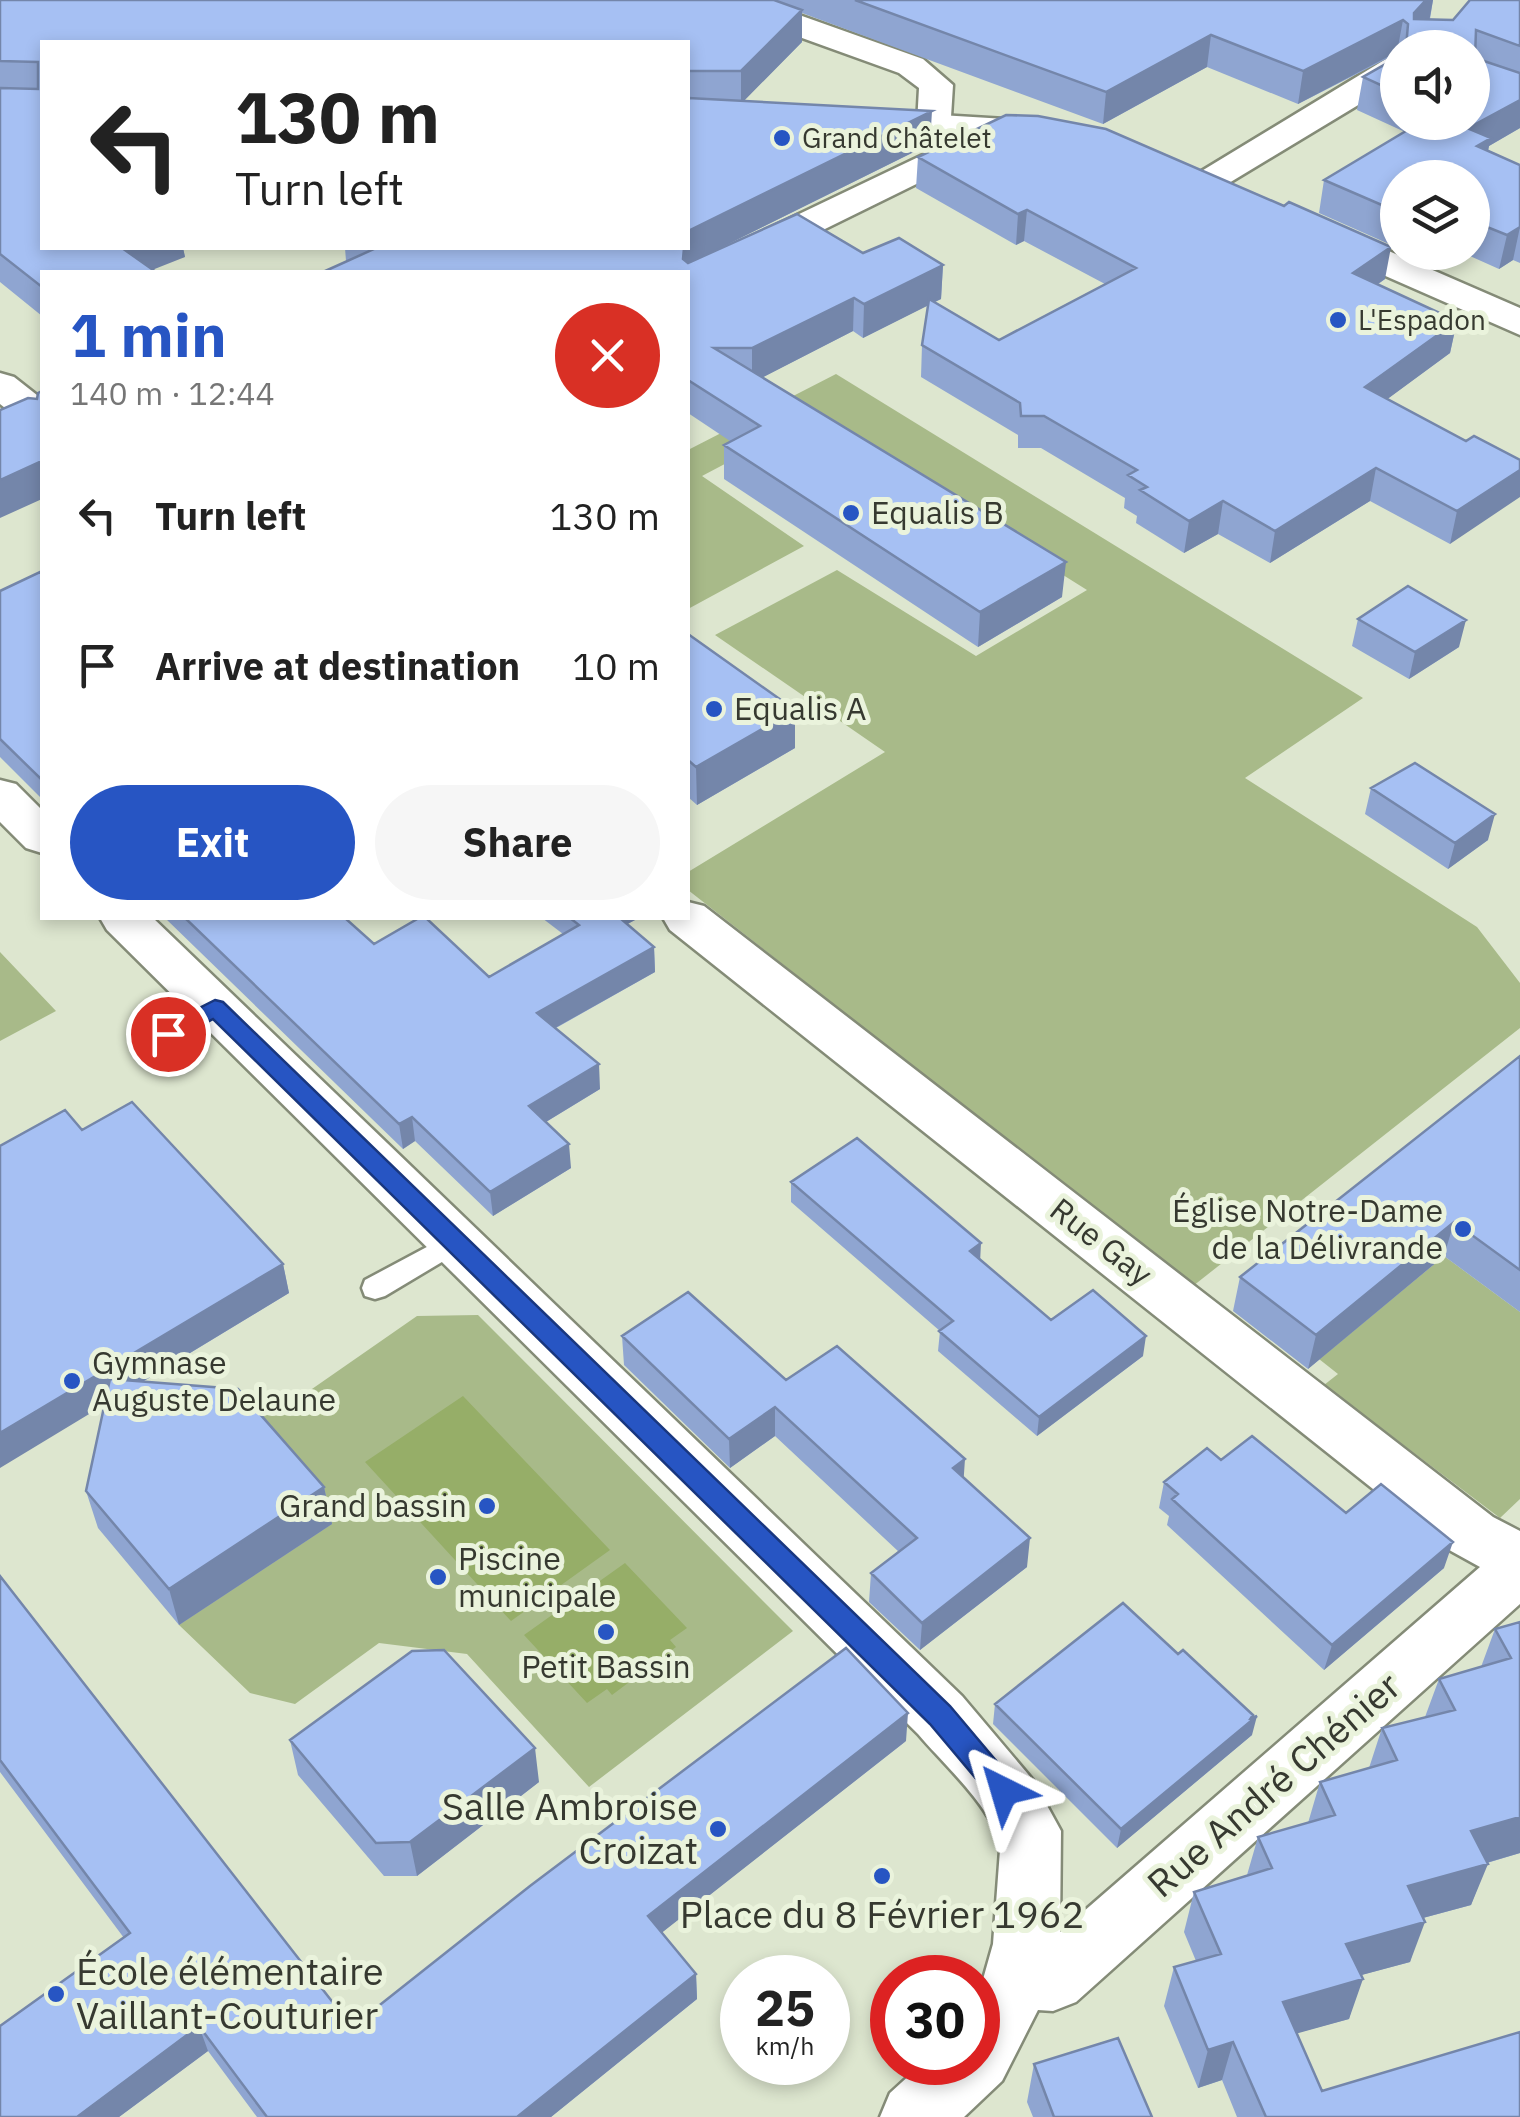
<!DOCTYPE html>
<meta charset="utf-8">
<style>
body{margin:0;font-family:"IBM Plex Sans",sans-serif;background:#f6f6f6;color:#222;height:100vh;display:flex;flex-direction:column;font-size:38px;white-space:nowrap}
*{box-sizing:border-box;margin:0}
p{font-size:32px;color:#767676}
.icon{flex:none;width:55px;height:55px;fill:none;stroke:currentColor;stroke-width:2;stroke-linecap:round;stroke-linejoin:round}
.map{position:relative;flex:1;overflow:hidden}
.panel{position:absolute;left:40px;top:270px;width:650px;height:650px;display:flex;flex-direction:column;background:#fff;border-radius:0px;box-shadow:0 5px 15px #0003}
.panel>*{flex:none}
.guide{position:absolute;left:40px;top:40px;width:650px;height:210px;border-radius:0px;box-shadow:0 5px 15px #0003;background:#fff;color:#222;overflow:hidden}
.fabs{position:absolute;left:1380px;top:30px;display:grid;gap:20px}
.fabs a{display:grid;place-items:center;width:110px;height:110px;border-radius:50%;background:#fff;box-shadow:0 5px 15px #0003;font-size:50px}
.speed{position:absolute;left:720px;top:1955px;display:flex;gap:20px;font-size:50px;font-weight:700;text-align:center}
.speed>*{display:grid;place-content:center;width:130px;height:130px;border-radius:50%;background:#fff;box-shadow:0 5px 15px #0003;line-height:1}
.speed small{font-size:25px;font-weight:400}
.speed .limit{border:15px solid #d22;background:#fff;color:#111}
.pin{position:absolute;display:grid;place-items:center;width:85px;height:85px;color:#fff;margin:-42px;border:5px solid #fff;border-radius:50%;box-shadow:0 2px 10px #0007}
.me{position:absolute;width:110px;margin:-55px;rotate:320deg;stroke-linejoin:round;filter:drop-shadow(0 0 8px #0008)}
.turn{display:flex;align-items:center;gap:35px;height:210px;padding:0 30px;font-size:45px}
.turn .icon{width:130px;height:130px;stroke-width:2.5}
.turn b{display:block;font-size:70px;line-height:85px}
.round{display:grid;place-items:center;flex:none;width:105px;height:105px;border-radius:52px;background:#f6f6f6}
.summary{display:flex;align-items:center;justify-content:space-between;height:170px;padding:0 30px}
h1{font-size:60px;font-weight:800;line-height:75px;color:#2755c3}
.primary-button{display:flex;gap:20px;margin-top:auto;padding:20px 30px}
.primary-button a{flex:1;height:115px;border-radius:60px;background:#2755c3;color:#fff;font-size:40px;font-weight:800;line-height:115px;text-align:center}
.primary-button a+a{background:#f6f6f6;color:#222}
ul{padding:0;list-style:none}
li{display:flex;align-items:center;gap:30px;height:150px;padding:0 30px}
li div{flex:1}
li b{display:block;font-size:38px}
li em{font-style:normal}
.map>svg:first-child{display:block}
</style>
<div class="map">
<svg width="1520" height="2117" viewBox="0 0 1520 2117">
<rect width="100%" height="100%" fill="#dde6cf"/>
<path fill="#a8ba89" d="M 836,374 L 1363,698 L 1245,778 L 1477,927 L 1520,983 L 1520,1028 L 1193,1286 L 688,890 L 688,872 L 885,752 L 715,635 L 837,570 L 976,656 L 1087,590 L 812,418 L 702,476 L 804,546 L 688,609 L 688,450 Z
M 0,952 L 56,1011 L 0,1041 Z
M 1444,1256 L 1520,1312 L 1520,1499 L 1500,1518 L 1324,1385 L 1338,1374 L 1319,1359 Z
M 478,1315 L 793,1631 L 589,1787 L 467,1654 L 379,1643 L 295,1704 L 250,1693 L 179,1625 L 246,1426 L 265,1411 L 267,1394 L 299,1398 L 417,1316 Z"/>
<path fill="#96ae68" d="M 463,1396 L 610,1550 L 511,1621 L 365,1462 Z
M 625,1563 L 687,1628 L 670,1640 L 676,1647 L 612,1695 L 607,1689 L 587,1703 L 524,1635 Z"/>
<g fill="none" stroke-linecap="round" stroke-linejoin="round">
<g stroke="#848b77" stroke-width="5">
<path id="service" d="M 215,999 L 227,1008 L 224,1014 L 153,1053 L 135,1053 L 132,1047 L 135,1041 Z
M 453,1233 L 462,1236 L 466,1243 L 462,1250 L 385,1296 L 375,1299 L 365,1296 L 362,1288 L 365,1280 Z"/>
</g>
<g stroke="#848b77" stroke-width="5">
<path id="minor" d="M 711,0 L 757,0 L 923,59 L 953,85 L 951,117 L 971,118 L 976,125 L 971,147 L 955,165 L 701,290 L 688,293 L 688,272 L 678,272 L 931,151 L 940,133 L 922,131 L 917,124 L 919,88 L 899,73 L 716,7 Z
M 1398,56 L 1398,81 L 1219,189 L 1207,193 L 1195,189 L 1189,182 L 1195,175 L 1386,59 Z
M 0,373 L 14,377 L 42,399 L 42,430 L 28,426 L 0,404 Z
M 0,780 L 16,784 L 42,810 L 42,853 L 26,848 L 0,822 Z
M 688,902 L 704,906 L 1493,1517 L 1520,1531 L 1520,1604 L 1076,2002 L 1053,2011 L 1038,2010 L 1002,2081 L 964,2117 L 880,2117 L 890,2093 L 924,2062 L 978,2062 L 978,1997 L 993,1944 L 1000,1850 C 999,1813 942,1763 918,1734 L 107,930 L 100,918 L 153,918 L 962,1696 L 1033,1780 L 1061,1831 L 1060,1932 L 1480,1567 L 1451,1551 L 670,930 L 663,918 L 688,918 Z"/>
</g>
<g stroke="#848b77" stroke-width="5">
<path id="tertiary" d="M 858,110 L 1056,122 L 1069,125 L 1075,133 L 1069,141 L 1056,144 L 845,129 L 839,121 L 845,113 Z
M 1322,222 L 1520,308 L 1520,335 L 1308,242 L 1302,234 L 1308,226 Z"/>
</g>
<use href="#service" fill="#fff" fill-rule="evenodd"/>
<use href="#minor" fill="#fff" fill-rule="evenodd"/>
<use href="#tertiary" fill="#fff" fill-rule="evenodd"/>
</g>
<path fill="#8fa5d1" d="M 0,0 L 1433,0 L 1430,19 L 1453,20 L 1520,0 L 1520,128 L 1489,146 L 1488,150 L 1520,165 L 1520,263 L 1513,260 L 1499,269 L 1461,252 L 1472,252 L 1472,178 L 1398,178 L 1398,248 L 1319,213 L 1324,180 L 1405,132 L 1357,110 L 1363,77 L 1398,57 L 1398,122 L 1472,122 L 1472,48 L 1398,48 L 1398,53 L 1298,104 L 1207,67 L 1103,124 L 802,13 L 802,42 L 743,101 L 930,144 L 718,249 L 863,253 L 943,265 L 941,299 L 934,302 L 999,340 L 1105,284 L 1024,241 L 1016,245 L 916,188 L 918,157 L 1385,279 L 1377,285 L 1457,321 L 1450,353 L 1387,399 L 1466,441 L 1520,460 L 1450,544 L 1370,501 L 1270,563 L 1218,534 L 1184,553 L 1136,523 L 1137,516 L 1124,508 L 1125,498 L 1041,448 L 1018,448 L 1018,435 L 921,377 L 922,345 L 928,305 L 863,338 L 853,331 L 763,377 L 1062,597 L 978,647 L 724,479 L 724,445 L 730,441 L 688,413 L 688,272 L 346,261 L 345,248 L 688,248 L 688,42 L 42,42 L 42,248 L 183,248 L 185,257 L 42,272 L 42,316 L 0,282 Z
M 42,574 L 42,799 L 0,757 L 0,591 Z
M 1358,619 L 1459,647 L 1409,679 L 1352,646 Z
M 688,634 L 795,748 L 697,805 L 688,797 Z
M 1371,788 L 1488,840 L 1448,869 L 1365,814 Z
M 165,918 L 345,918 L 374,944 L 489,977 L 563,934 L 542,918 L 635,918 L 635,920 L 627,924 L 654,947 L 655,972 L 556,1028 L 600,1089 L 546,1122 L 571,1168 L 493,1216 L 415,1141 L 403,1149 Z
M 1520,1056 L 1520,1312 L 1444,1256 L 1308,1369 L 1233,1311 L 1240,1277 Z
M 82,1130 L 283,1264 L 289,1293 L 144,1381 L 324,1487 L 332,1524 L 179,1625 L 98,1528 L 86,1491 L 105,1405 Z
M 791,1182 L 980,1259 L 1051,1320 L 1143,1356 L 1037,1436 L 938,1351 L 940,1331 L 791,1202 Z
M 622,1336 L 786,1380 L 964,1477 L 1027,1567 L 920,1650 L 869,1602 L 871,1573 L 899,1552 L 775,1436 L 730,1468 L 624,1365 Z
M 1221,1460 L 1346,1513 L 1444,1568 L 1324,1670 L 1167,1525 L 1169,1516 L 1159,1508 L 1164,1482 Z
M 0,1576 L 352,2027 L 906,1741 L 662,1932 L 696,1974 L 697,1999 L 551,2117 L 257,2117 L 208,2051 L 119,2117 L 0,2117 L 124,1938 L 0,1772 Z
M 1520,1622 L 1520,1853 L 1487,1863 L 1471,1905 L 1423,1918 L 1410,1962 L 1361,1975 L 1349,2019 L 1296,2033 L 1322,2091 L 1520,2117 L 1237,2117 L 1222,2080 L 1198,2088 L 1164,2006 L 1174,1967 L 1196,1961 L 1184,1932 L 1194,1892 L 1247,1875 L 1258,1837 L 1308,1823 L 1320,1782 L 1369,1768 L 1382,1728 L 1425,1717 L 1439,1679 L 1481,1667 L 1495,1629 Z
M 995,1704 L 1252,1735 L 1117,1848 L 993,1724 Z
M 290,1740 L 539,1782 L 417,1876 L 384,1876 L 298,1775 Z
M 1034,2064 L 1152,2117 L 1033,2117 L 1027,2102 Z"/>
<path fill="#7486aa" d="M 1426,0 L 1433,0 L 1429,22 L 1408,46 L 1414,13 Z
M 802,10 L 802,42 L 741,104 L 741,71 Z
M 1403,20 L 1397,52 L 1298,104 L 1303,71 Z
M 1211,35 L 1207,67 L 1103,124 L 1106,92 Z
M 1520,100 L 1520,128 L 1489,146 L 1484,171 L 1464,160 L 1470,127 Z
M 932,111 L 930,144 L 684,266 L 674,248 L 688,248 L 688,231 Z
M 1027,210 L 1024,241 L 1016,245 L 1018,214 Z
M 1520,227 L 1513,260 L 1499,269 L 1507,235 Z
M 1391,247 L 1385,279 L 1347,305 L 1353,273 Z
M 121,248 L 183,248 L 185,257 L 147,272 Z
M 943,265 L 941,299 L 863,338 L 864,304 Z
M 854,298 L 853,331 L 752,383 L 752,348 Z
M 1457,321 L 1450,353 L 1359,420 L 1365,387 Z
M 42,461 L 42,499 L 0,518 L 0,480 Z
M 1376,468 L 1370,501 L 1270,563 L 1275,531 Z
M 1520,470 L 1520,497 L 1450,544 L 1457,511 Z
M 1223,501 L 1218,534 L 1184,553 L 1189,521 Z
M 1066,562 L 1062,597 L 978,647 L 980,612 Z
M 1466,620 L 1459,647 L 1409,679 L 1415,652 Z
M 795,710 L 795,748 L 697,805 L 696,767 Z
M 1495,814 L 1488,840 L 1448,869 L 1455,843 Z
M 610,918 L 635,918 L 635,920 L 611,933 Z
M 654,947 L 655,972 L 539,1037 L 537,1013 Z
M 599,1064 L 600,1089 L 531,1131 L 529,1106 Z
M 412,1117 L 415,1141 L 403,1149 L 399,1124 Z
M 569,1144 L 571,1168 L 493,1216 L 490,1192 Z
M 1454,1222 L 1444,1256 L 1308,1369 L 1316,1335 Z
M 981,1243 L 980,1263 L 970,1251 Z
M 283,1264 L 289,1293 L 0,1468 L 0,1433 Z
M 1146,1336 L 1143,1356 L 1037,1436 L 1039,1417 Z
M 775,1407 L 775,1436 L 730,1468 L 729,1439 Z
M 965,1459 L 963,1488 L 953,1468 Z
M 324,1487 L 332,1524 L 179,1625 L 169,1589 Z
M 1030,1538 L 1027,1567 L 920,1650 L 922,1623 Z
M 1453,1542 L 1444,1568 L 1324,1670 L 1332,1645 Z
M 908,1713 L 906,1741 L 650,1942 L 648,1916 Z
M 1257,1716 L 1252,1735 L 1117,1848 L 1121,1829 Z
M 535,1748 L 539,1782 L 417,1876 L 410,1842 Z
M 1520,1803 L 1520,1853 L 1455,1872 L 1471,1831 Z
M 1488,1864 L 1471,1905 L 1393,1926 L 1408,1886 Z
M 1425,1922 L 1410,1962 L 1332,1983 L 1346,1944 Z
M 696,1974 L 697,1999 L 551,2117 L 517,2117 Z
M 1363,1979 L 1349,2019 L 1270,2041 L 1283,2002 Z
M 199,2026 L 208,2051 L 119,2117 L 77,2117 Z
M 1233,2042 L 1222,2080 L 1198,2088 L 1208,2050 Z"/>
<path fill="#a6c0f3" stroke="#7486aa" stroke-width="2.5" d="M 0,0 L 774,0 L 802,10 L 741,71 L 688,71 L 688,42 L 42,42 L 42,248 L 122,248 L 156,272 L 42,272 L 42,287 L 0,254 L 0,88 L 38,89 L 38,62 L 0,61 Z
M 855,0 L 1426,0 L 1414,13 L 1414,19 L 1453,20 L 1470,0 L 1520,0 L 1520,46 L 1476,30 L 1475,58 L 1520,73 L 1520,100 L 1470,127 L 1460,122 L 1472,122 L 1472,48 L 1406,48 L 1408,24 L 1403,20 L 1303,71 L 1211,35 L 1106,92 Z
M 1398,57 L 1398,93 L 1363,77 Z
M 688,98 L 932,111 L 688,231 Z
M 1006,115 L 1038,116 L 1106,129 L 1284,206 L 1289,202 L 1391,247 L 1353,273 L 1457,321 L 1365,387 L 1466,441 L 1474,436 L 1520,460 L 1520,470 L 1457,511 L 1376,468 L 1275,531 L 1223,501 L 1189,521 L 1140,490 L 1147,487 L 1128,475 L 1137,470 L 1044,416 L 1021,416 L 1020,403 L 922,345 L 929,299 L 999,340 L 1136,268 L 1027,210 L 1018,214 L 918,157 Z
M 1421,122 L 1453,122 L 1491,138 L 1477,146 L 1520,165 L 1520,227 L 1507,235 L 1472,221 L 1472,178 L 1398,178 L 1398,212 L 1324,180 Z
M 797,214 L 863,253 L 899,238 L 943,265 L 864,304 L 854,298 L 752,348 L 714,348 L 1066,562 L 980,612 L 724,445 L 760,426 L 688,380 L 688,272 L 323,272 L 374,249 L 372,248 L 684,248 L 683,259 L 688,263 Z
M 42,391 L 42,461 L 0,480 L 0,410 L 28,398 L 37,399 L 38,393 Z
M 40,572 L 42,574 L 42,780 L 0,739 L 0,591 Z
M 1408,586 L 1466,620 L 1415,652 L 1358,619 Z
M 688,634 L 795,710 L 696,767 L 688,760 Z
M 1415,763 L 1495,814 L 1455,843 L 1371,788 Z
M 185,918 L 345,918 L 374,944 L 419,918 L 426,918 L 489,977 L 579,925 L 570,918 L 620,918 L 654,947 L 537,1013 L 599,1064 L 529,1106 L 569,1144 L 490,1192 L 412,1117 L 399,1124 Z
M 1520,1056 L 1520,1270 L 1454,1222 L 1316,1335 L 1240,1277 Z
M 132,1102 L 283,1264 L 0,1433 L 0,1146 L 65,1110 L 82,1130 Z
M 857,1138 L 981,1243 L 970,1251 L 1051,1320 L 1093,1290 L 1146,1336 L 1039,1417 L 939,1331 L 953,1321 L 791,1182 Z
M 688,1292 L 786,1380 L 837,1346 L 965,1459 L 953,1468 L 1030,1538 L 922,1623 L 871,1573 L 917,1538 L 775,1407 L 729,1439 L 622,1336 Z
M 110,1379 L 238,1389 L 324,1487 L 169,1589 L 86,1491 Z
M 1252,1436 L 1346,1513 L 1381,1484 L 1453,1542 L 1332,1645 L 1172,1499 L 1178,1494 L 1164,1482 L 1207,1448 L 1221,1460 Z
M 0,1576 L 352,2027 L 530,1886 L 846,1648 L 908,1713 L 648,1916 L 696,1974 L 517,2117 L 267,2117 L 199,2026 L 77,2117 L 0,2117 L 0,2026 L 130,1933 L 0,1760 Z
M 1123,1603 L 1178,1654 L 1183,1650 L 1253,1715 L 1251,1718 L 1257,1716 L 1121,1829 L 995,1704 Z
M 1520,1622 L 1520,1817 L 1471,1831 L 1488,1864 L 1408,1886 L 1425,1922 L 1346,1944 L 1363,1979 L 1283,2002 L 1322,2091 L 1520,2032 L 1520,2117 L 1266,2117 L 1233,2042 L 1208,2050 L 1174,1967 L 1221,1954 L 1194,1892 L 1272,1868 L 1258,1837 L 1335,1815 L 1320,1782 L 1397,1760 L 1382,1728 L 1455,1710 L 1439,1679 L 1511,1658 L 1495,1629 Z
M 444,1650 L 535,1748 L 410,1842 L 376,1843 L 290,1740 L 412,1651 Z
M 1118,2038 L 1152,2117 L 1054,2117 L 1034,2064 Z"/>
<path fill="#2755c3" stroke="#19377f" stroke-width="2.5" d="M 215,1000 L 223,1002 L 950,1706 L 1014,1782 L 1018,1791 L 1014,1800 L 1004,1804 L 994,1800 L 930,1724 L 213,1019 L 176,1040 L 160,1040 L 156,1034 L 160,1028 Z"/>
<g fill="#2755c3" stroke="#eaf3dc" stroke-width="4">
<circle cx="782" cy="138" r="10"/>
<circle cx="1338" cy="320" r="10"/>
<circle cx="851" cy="513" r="10"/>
<circle cx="714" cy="709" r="10"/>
<circle cx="1463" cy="1229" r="10"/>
<circle cx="72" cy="1381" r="10"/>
<circle cx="487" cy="1506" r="10"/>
<circle cx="438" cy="1577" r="10"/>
<circle cx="606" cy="1632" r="10"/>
<circle cx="718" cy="1829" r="10"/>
<circle cx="882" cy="1876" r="10"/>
<circle cx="56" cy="1994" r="10"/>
</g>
<g text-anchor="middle" stroke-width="10" stroke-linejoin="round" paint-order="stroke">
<g font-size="28" fill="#363930" stroke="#eaf3dc" text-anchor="start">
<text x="802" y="148">Grand Châtelet</text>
<text x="1358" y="330">L'Espadon</text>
</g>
<g font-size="32" fill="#363930" stroke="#eaf3dc" text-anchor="start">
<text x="871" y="524">Equalis B</text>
<text x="734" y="720">Equalis A</text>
<text x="1443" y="1222" text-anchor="end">Église Notre-Dame<tspan x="1443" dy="37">de la Délivrande</tspan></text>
<text x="92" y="1374">Gymnase<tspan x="92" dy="37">Auguste Delaune</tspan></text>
<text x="467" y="1517" text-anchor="end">Grand bassin</text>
<text x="458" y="1570">Piscine<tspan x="458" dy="37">municipale</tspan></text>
<text x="606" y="1678" text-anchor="middle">Petit Bassin</text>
</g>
<g font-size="32" fill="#363930" stroke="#eaf3dc">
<text transform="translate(1101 1242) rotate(38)" y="11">Rue Gay</text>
</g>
<g font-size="38" fill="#363930" stroke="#eaf3dc">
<text transform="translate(1274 1785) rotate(-41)" y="13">Rue André Chénier</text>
</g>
<g font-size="38" fill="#363930" stroke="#eaf3dc" text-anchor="end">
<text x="698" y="1820">Salle Ambroise<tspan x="698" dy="44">Croizat</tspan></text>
<text x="882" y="1928" text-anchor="middle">Place du 8 Février 1962</text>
<text x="76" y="1985" text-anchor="start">École élémentaire<tspan x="76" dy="44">Vaillant-Couturier</tspan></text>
</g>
</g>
</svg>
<div class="fabs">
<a><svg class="icon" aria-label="sound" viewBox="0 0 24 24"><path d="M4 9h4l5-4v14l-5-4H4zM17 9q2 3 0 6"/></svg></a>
<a><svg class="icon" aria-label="layers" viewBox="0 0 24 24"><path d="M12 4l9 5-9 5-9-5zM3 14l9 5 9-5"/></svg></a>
</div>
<div class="speed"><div>25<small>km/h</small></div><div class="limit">30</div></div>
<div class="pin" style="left:168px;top:1034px;background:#d93025"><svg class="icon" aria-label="arrive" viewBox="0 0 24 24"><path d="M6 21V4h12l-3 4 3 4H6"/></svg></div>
<svg class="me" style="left:1004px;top:1791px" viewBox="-20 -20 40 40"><path d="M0-17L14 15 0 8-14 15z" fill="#2755c3" stroke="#fff" stroke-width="4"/></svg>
<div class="guide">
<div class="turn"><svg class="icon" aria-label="left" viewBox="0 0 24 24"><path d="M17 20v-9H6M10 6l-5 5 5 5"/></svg><div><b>130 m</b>Turn left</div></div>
</div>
<section class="panel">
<div class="summary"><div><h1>1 min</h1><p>140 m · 12:44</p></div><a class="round" style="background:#d93025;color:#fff"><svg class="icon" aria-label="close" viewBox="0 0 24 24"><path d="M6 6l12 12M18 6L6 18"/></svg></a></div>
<ul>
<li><svg class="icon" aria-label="left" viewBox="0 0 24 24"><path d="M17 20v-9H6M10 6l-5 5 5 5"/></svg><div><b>Turn left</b></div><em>130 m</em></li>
<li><svg class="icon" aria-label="arrive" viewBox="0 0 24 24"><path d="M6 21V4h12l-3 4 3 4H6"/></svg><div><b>Arrive at destination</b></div><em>10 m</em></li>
</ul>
<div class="primary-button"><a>Exit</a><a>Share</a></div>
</section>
</div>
